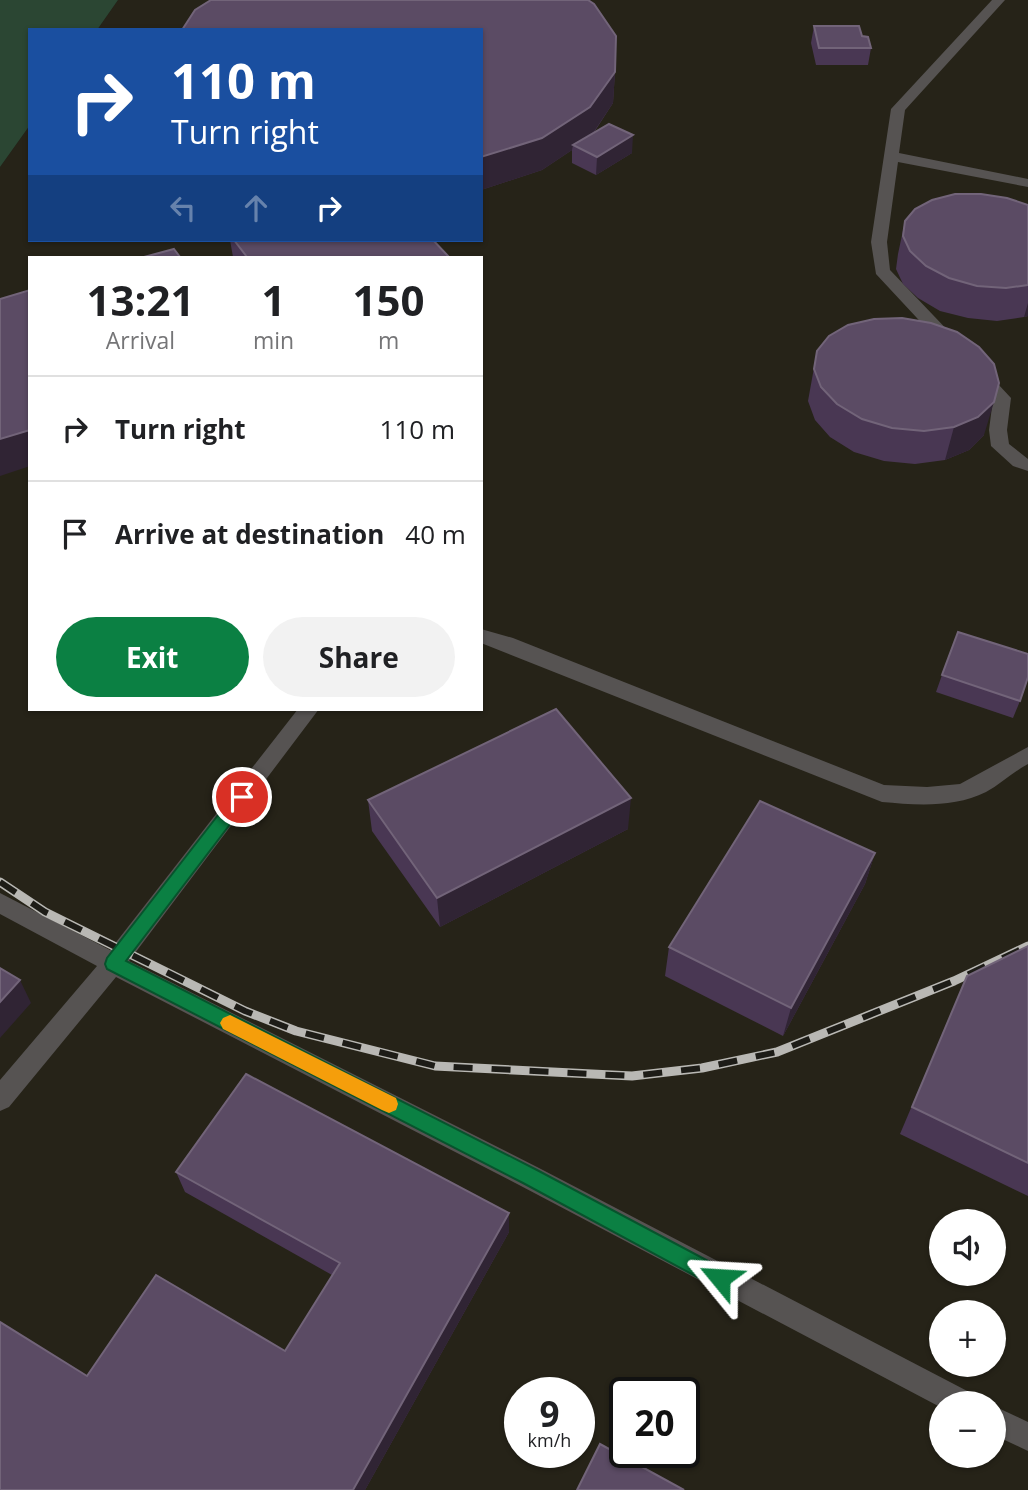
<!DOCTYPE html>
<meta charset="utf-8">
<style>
body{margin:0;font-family:"Open Sans",sans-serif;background:#f2f2f2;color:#202124;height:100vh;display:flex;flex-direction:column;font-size:26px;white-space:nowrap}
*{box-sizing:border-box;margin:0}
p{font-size:23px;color:#757577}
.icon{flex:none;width:38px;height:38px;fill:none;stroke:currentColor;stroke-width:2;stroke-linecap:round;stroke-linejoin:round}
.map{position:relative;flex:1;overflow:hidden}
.sheet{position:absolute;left:28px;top:256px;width:455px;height:455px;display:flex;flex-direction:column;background:#fff;border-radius:0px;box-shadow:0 2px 5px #0004}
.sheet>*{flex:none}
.hud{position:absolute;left:28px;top:28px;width:455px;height:214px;border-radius:0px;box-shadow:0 2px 5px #0004;background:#1a4fa0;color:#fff;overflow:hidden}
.fabs{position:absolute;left:929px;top:1209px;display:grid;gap:14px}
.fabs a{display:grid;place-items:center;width:77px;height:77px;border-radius:50%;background:#fff;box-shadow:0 2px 5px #0004;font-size:35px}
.speed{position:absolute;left:504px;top:1377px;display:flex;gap:14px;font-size:35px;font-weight:700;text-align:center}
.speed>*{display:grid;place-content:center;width:91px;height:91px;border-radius:50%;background:#fff;box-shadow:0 2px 5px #0004;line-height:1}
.speed small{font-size:18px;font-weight:400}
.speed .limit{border:4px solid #111;border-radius:10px;background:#fff;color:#111}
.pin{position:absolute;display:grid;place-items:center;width:60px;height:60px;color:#fff;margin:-30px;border:4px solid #fff;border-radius:50%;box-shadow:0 2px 7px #0007}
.me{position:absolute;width:77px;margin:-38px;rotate:297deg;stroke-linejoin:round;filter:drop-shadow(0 0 5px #0008)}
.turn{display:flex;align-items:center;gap:24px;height:147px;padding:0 28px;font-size:32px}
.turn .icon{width:91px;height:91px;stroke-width:2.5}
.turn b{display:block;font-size:49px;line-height:60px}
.lanes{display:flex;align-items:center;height:66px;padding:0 28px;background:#0003;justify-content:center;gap:35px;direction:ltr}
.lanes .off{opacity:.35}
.eta{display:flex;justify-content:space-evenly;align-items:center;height:119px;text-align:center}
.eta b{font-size:42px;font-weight:700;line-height:49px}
.cta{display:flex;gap:14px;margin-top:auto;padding:14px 28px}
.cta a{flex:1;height:80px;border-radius:42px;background:#0b8043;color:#fff;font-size:28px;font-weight:700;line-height:80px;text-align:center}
.cta a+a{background:#f2f2f2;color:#202124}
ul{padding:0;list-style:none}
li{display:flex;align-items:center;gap:21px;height:105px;padding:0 28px;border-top:2px solid #e0e0e0}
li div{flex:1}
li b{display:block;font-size:26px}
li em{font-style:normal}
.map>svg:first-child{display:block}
</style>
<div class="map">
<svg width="1028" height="1490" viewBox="0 0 1028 1490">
<rect width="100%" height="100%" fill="#1d1c17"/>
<path fill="#262318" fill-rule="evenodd" d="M 118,0 L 1028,0 L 1028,1490 L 0,1490 L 0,167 L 30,125 L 30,240 L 481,240 L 481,30 L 97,30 ZM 30,257 L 481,257 L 481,709 L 30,709 ZM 942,1222 L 994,1222 L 994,1274 L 942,1274 ZM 942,1312 L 994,1312 L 994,1365 L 942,1365 ZM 520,1393 L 579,1393 L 579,1452 L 520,1452 ZM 625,1393 L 684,1393 L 684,1452 L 625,1452 ZM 942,1404 L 994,1404 L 994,1456 L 942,1456 Z"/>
<path fill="#2b4633" d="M 0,0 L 118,0 L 97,30 L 30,30 L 30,125 L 0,167 Z"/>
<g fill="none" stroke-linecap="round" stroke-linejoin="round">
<path fill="#565352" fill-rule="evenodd" d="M 992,0 L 1005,0 L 905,110 L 899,153 L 1028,179 L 1028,187 L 898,162 L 887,242 L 890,270 L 955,338 L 957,342 L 955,346 L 943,346 L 876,274 L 871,242 L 891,109 Z
M 978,368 L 984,369 L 1011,398 L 1007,430 L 1009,444 L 1028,459 L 1028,471 L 1013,466 L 991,446 L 989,430 L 993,399 L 970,373 Z
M 481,629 L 513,638 L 884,785 L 927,787 L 960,784 L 1028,747 L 1028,764 C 1013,772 1001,784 986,792 C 954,808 916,805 882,802 L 481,643 Z
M 298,709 L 319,709 L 129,961 L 539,1168 L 973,1394 L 977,1404 L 942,1404 L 942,1408 L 521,1186 L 116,977 L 9,1107 L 0,1111 L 0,1080 L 97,966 L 0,914 L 0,893 L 110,950 Z
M 994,1406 L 1028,1422 L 1028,1451 L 994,1435 Z"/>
<g stroke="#b9b8b4" stroke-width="9">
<path id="rail" d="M 0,882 L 45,912 L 245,1011 L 296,1031 L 435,1066 L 632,1076 L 702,1068 L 777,1052 L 954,981 L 1028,946"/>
</g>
<use href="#rail" stroke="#1d1c17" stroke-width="6" stroke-dasharray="19" stroke-linecap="butt"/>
</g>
<path fill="#493753" d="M 814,26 L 862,36 L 871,48 L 868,65 L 816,65 L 811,43 Z
M 481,30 L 615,72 L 613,103 L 593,134 L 632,153 L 596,175 L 572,163 L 572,150 L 542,170 L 481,190 Z
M 1028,205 L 1028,316 L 1024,317 L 997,321 L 968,318 L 940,311 L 918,298 L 903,284 L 896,269 L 898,254 L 905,221 Z
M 230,240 L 433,240 L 449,257 L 233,257 Z
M 817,351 L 984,435 L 969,450 L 945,460 L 915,464 L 884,461 L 854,452 L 830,437 L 815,420 L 808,401 Z
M 942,675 L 1020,701 L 1013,718 L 936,692 Z
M 368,800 L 628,829 L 440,927 L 372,831 Z
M 875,853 L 865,884 L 783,1036 L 665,976 L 669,947 Z
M 1028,946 L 1028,1196 L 900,1134 L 967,976 Z
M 176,1172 L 509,1213 L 509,1232 L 365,1490 L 0,1490 L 285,1351 L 332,1275 L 185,1192 Z"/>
<path fill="#302434" d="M 615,72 L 613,103 L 589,139 L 573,145 L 572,150 L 542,170 L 481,190 L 481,157 Z
M 633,135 L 632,153 L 596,175 L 597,157 Z
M 1028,303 L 1028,316 L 1024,317 Z
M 994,402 L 984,435 L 969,450 L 945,460 L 954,427 Z
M 30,430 L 30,466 L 0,476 L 0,439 Z
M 631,798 L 628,829 L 440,927 L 437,898 Z
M 875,853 L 865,884 L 783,1036 L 791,1008 Z
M 20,980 L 31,1003 L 0,1038 L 0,1002 Z
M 509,1213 L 509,1232 L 365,1490 L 353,1490 Z"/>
<path fill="#5b4b64" stroke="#726479" stroke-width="2" d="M 211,0 L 588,0 L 594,4 L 616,36 L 615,72 L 590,107 L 542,138 L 481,157 L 481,30 L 182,30 L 195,10 Z
M 814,26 L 859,26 L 862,36 L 868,37 L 871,48 L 819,48 Z
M 609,124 L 633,135 L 597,157 L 573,145 Z
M 955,194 L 981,194 L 1007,198 L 1028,205 L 1028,285 L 1006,288 L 977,286 L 949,278 L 926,266 L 910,251 L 903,236 L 905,221 L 915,209 L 932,200 Z
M 234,240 L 433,240 L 449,257 L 247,257 Z
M 174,249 L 180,257 L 144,257 Z
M 30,290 L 30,430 L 0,439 L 0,299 Z
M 902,318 L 931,323 L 957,332 L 979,347 L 994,364 L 999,383 L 994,402 L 978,417 L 954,427 L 924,431 L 892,428 L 862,419 L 837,404 L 821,387 L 814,369 L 817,351 L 829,336 L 848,325 L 874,319 Z
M 958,632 L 1028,654 L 1028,677 L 1020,701 L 942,675 Z
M 556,709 L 631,798 L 437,898 L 368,800 Z
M 760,801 L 875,853 L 791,1008 L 669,947 Z
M 1028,946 L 1028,1163 L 912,1107 L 967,976 Z
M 0,968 L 20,980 L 0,1002 Z
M 246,1074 L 509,1213 L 353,1490 L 0,1490 L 0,1322 L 87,1376 L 156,1275 L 285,1351 L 340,1263 L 176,1172 Z
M 600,1444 L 684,1490 L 577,1490 Z"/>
<path fill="#0b8043" stroke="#07532c" stroke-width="2" d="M 242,790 L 247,792 L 250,797 L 247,802 L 126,961 L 537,1170 L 727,1271 L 730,1278 L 727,1285 L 720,1288 L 712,1285 L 523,1183 L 107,969 L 105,964 L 107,958 L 236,792 Z"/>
<path fill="#f59e0b" d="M 230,1015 L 396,1098 L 398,1104 L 396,1110 L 389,1113 L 382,1110 L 223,1029 L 220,1023 L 223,1018 Z"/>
</svg>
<div class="fabs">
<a><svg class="icon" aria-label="sound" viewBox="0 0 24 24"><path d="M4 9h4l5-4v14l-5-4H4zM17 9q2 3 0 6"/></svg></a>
<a>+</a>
<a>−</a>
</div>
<div class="speed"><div>9<small>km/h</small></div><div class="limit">20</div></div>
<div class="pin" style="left:242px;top:797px;background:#d93025"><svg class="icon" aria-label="arrive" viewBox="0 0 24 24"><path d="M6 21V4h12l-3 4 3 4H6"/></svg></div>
<svg class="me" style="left:720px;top:1278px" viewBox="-20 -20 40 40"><path d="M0-17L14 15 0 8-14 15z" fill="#0b8043" stroke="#fff" stroke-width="4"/></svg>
<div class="hud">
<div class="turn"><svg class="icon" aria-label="right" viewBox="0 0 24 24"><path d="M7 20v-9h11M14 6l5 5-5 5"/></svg><div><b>110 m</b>Turn right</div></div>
<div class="lanes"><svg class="icon off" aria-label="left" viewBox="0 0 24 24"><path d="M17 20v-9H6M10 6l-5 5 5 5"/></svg><svg class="icon off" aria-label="ahead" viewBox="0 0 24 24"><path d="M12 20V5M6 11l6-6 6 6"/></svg><svg class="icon" aria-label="right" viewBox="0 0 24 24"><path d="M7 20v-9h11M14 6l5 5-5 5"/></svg></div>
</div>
<section class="sheet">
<div class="eta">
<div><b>13:21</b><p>Arrival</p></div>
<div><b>1</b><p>min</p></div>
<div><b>150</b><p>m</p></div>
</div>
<ul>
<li><svg class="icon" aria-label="right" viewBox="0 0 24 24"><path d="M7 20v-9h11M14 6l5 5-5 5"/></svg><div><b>Turn right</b></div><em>110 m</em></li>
<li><svg class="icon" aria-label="arrive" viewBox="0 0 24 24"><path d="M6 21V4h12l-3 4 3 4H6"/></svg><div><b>Arrive at destination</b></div><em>40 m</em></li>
</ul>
<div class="cta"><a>Exit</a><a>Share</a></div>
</section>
</div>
